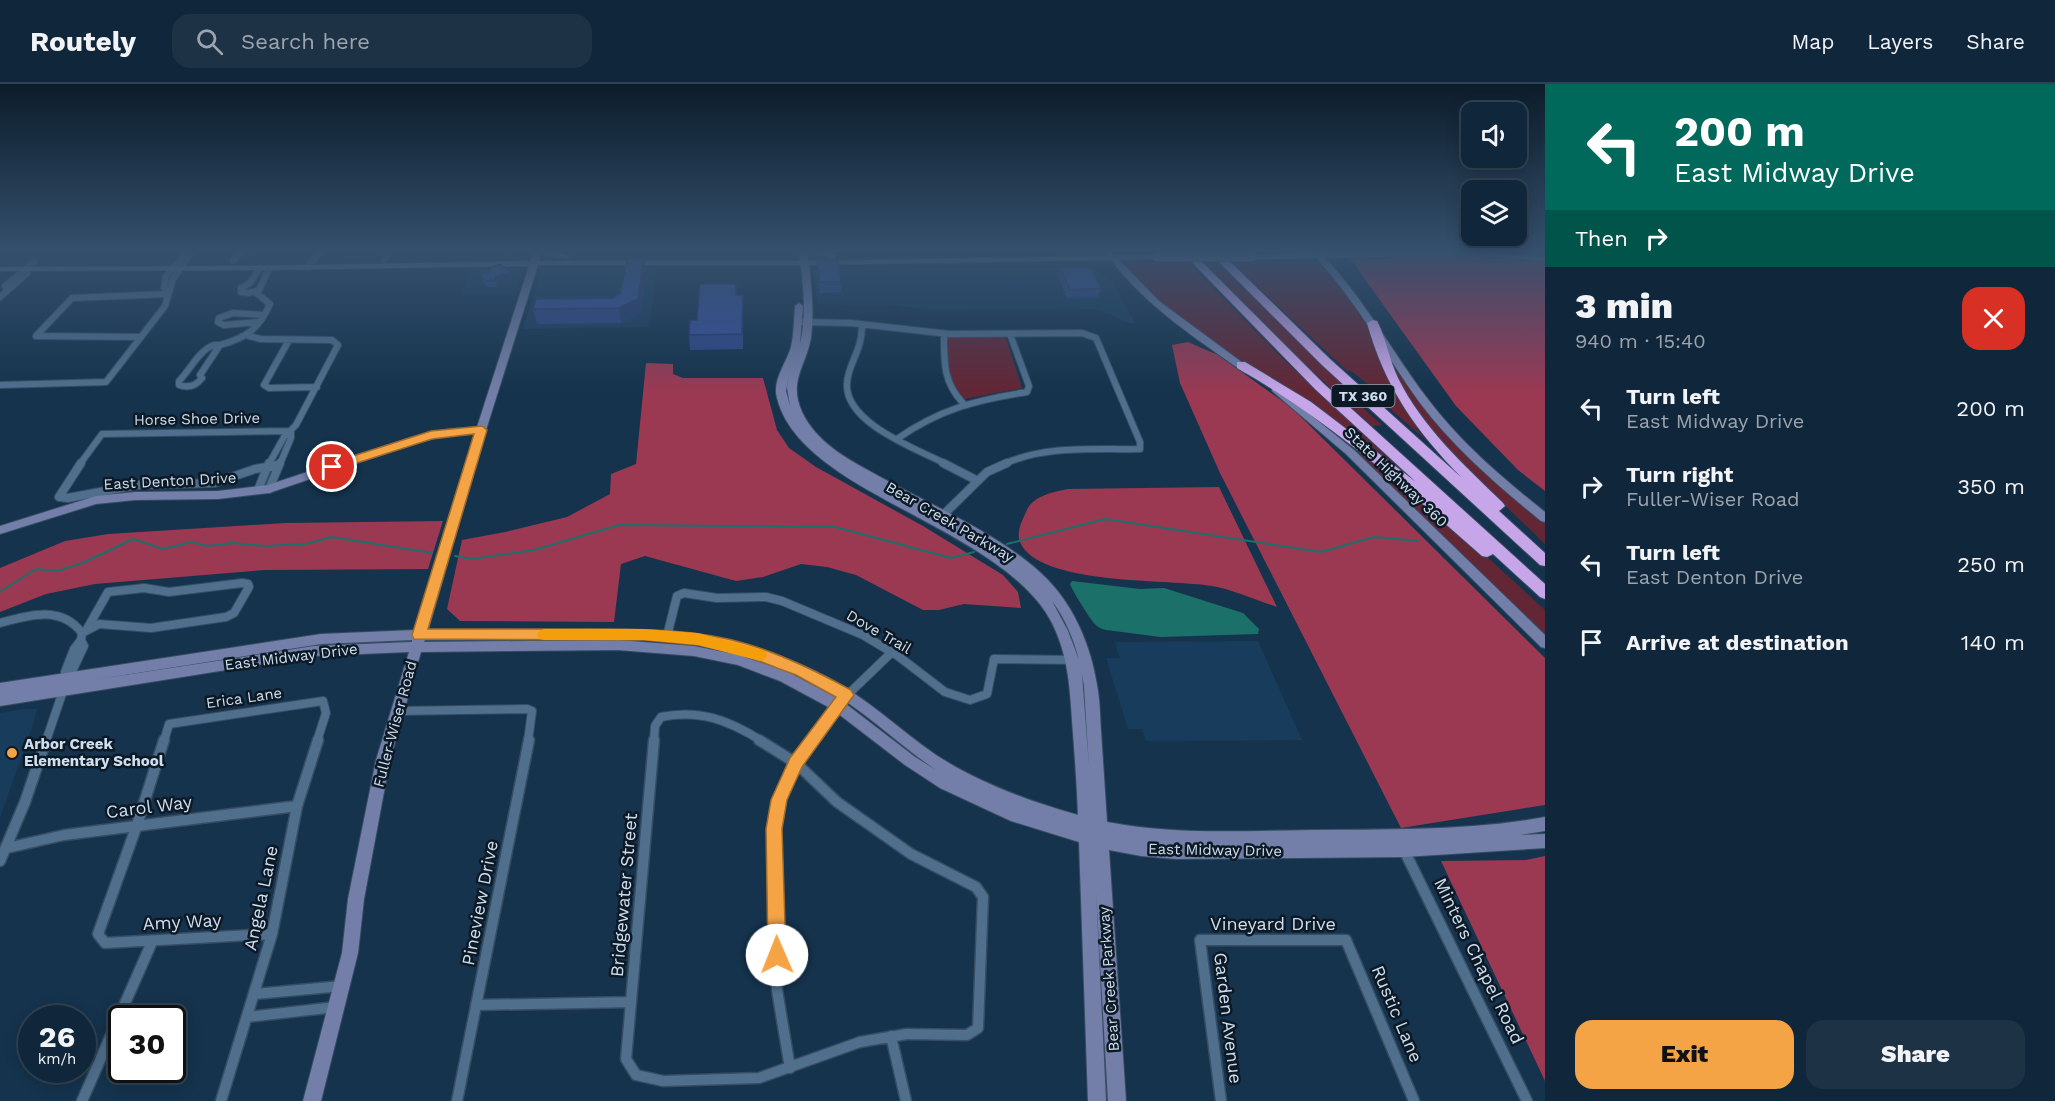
<!DOCTYPE html>
<meta charset="utf-8">
<style>
body{margin:0;font-family:"Work Sans",sans-serif;background:#1e3245;color:#f1f3f6;height:100vh;display:flex;flex-direction:column;font-size:22px;white-space:nowrap}
*{box-sizing:border-box;margin:0}
p{font-size:20px;color:#9ca5af}
.icon{flex:none;width:33px;height:33px;fill:none;stroke:currentColor;stroke-width:2;stroke-linecap:round;stroke-linejoin:round}
.map{position:relative;flex:1;overflow:hidden}
.drawer{display:flex;flex-direction:column;background:#10263a;width:510px}
.drawer>*{flex:none}
.guide{background:#00695c;color:#fff;overflow:hidden}
.buttons{position:absolute;left:1461px;top:18px;display:grid;gap:12px}
.buttons a{display:grid;place-items:center;width:66px;height:66px;border-radius:12px;background:#10263a;box-shadow:0 3px 15px #0003,0 0 0 2px #304354;font-size:30px}
.speed{position:absolute;left:18px;top:921px;display:flex;gap:12px;font-size:30px;font-weight:700;text-align:center}
.speed>*{display:grid;place-content:center;width:78px;height:78px;border-radius:50%;background:#10263a;box-shadow:0 3px 15px #0003,0 0 0 2px #304354;line-height:1}
.speed small{font-size:15px;font-weight:400}
.speed .limit{border:3px solid #111;border-radius:9px;background:#fff;color:#111}
.pin{position:absolute;display:grid;place-items:center;width:51px;height:51px;color:#fff;margin:-26px;border:3px solid #fff;border-radius:50%;box-shadow:0 2px 6px #0007}
.me{position:absolute;width:66px;margin:-33px;rotate:359deg;stroke-linejoin:round;filter:drop-shadow(0 0 4px #0008)}
.turn{display:flex;align-items:center;gap:21px;height:126px;padding:0 30px;font-size:27px}
.turn .icon{width:78px;height:78px;stroke-width:2.5}
.turn b{display:block;font-size:42px;line-height:51px}
.then{display:flex;align-items:center;height:57px;padding:0 30px;background:#0003;gap:12px;font-size:22px}
.round{display:grid;place-items:center;flex:none;width:63px;height:63px;border-radius:18px;background:#1e3245}
.overview{display:flex;align-items:center;justify-content:space-between;height:102px;padding:0 30px}
h1{font-size:36px;font-weight:800;line-height:45px}
.button{display:flex;gap:12px;margin-top:auto;padding:12px 30px}
.button a{flex:1;height:69px;border-radius:18px;background:#f4a444;color:#111;font-size:24px;font-weight:800;line-height:69px;text-align:center}
.button a+a{background:#1e3245;color:#f1f3f6}
ul{padding:0;list-style:none}
li{display:flex;align-items:center;gap:18px;height:78px;padding:0 30px}
li div{flex:1}
li b{display:block;font-size:22px}
li em{font-style:normal}
header{display:flex;align-items:center;gap:36px;box-sizing:border-box;height:84px;padding:0 30px;background:#10263a;border-bottom:2px solid #304354}
header strong{font-size:28px}
nav{display:flex;gap:33px;margin-inline-start:auto;font-size:21px}
.search{width:420px;height:54px;background:#1e3245;display:flex;align-items:center;gap:15px;box-sizing:border-box;padding:0 21px;border-radius:18px;color:#9ca5af;font-size:22px}
main{display:flex;flex:1;min-height:0}
.map>svg:first-child{display:block}
</style>
<header>
<strong>Routely</strong>
<div class="search"><svg class="icon" aria-label="search" viewBox="0 0 24 24"><circle cx="10" cy="10" r="6"/><path d="M15 15l6 6"/></svg>Search here</div>
<nav><a>Map</a><a>Layers</a><a>Share</a></nav>
</header>
<main>
<div class="map">
<svg width="1545" height="1017" viewBox="0 0 1545 1017">
<rect width="100%" height="100%" fill="#15334d"/>
<path fill="#183d5c" d="M 657,183 L 649,243 L 523,245 L 542,185 Z
M 516,184 L 521,187 L 515,211 L 461,211 L 470,185 Z
M 950,184 L 1093,184 L 1113,198 L 1135,239 L 1129,239 L 1097,225 L 930,226 L 892,221 L 817,220 L 813,186 Z
M 1258,557 L 1302,656 L 1146,657 L 1142,645 L 1128,645 L 1106,574 L 1120,574 L 1115,558 Z
M 24,625 L 37,625 L 33,641 L 0,733 L 0,629 Z"/>
<path fill="#632635" d="M 1120,178 L 1188,178 L 1279,271 L 1401,386 L 1396,388 L 1270,293 L 1224,266 L 1157,217 Z
M 1218,178 L 1356,314 L 1353,315 L 1382,341 L 1372,342 L 1281,258 L 1203,179 Z
M 1231,178 L 1318,178 L 1351,217 L 1366,240 L 1399,316 L 1425,351 L 1412,341 L 1433,362 L 1367,305 L 1372,303 L 1351,287 L 1346,286 Z
M 1005,251 L 1022,304 L 964,315 C 942,306 949,272 948,253 Z
M 1386,270 L 1389,270 C 1430,333 1488,391 1545,438 L 1545,460 L 1464,382 L 1412,325 Z
M 1322,335 L 1472,459 L 1545,526 L 1545,552 L 1318,336 Z"/>
<path fill="#9b3953" d="M 1340,167 L 1545,167 L 1545,407 L 1518,386 L 1456,322 L 1351,176 Z
M 1188,258 L 1218,271 L 1292,324 L 1545,574 L 1545,721 L 1401,744 L 1220,389 L 1180,299 L 1172,261 Z
M 646,279 L 673,280 L 673,290 L 683,294 L 763,294 L 777,346 L 789,364 L 816,383 L 923,442 L 1003,491 L 1018,508 L 1021,524 L 964,520 L 939,526 L 923,526 L 856,491 L 827,483 L 801,480 L 763,493 L 736,497 L 645,472 L 621,480 L 614,538 L 460,537 L 447,525 L 462,456 L 505,448 L 567,433 L 610,410 L 611,390 L 636,380 Z
M 1219,403 L 1277,523 C 1256,516 1234,506 1212,502 C 1172,495 1038,502 1020,458 C 1016,448 1022,437 1026,428 C 1032,412 1053,408 1068,405 Z
M 443,437 L 428,485 L 264,486 L 95,500 L 46,510 L 0,528 L 0,484 L 65,457 L 108,450 L 285,439 Z
M 1545,772 L 1545,997 L 1441,777 L 1526,776 Z"/>
<path fill="#1b716a" d="M 1072,497 L 1140,505 L 1164,504 L 1243,529 L 1259,545 L 1258,550 L 1161,553 L 1106,546 C 1103,545 1099,544 1097,542 C 1092,539 1072,506 1070,500 Z"/>
<g fill="none" stroke-linecap="round" stroke-linejoin="round">
<path stroke="#1b716a" stroke-width="2" d="M 1007,460 L 1105,435 L 1321,468 L 1374,453 L 1419,457
M 455,472 L 472,475 L 534,466 L 619,441 L 835,443 L 951,474 L 974,468
M 0,508 L 36,485 L 58,487 L 85,478 L 133,455 L 163,465 L 191,458 L 208,462 L 233,459 L 264,462 L 306,460 L 332,453 L 432,469"/>
<g stroke="#364d63" stroke-width="8">
<path id="street-far2" d="M 384,176 L 389,167
M 233,177 L 241,167
M 308,183 L 321,167
M 260,184 L 250,199 L 241,204 L 241,208 L 249,209 L 259,206 L 269,184
M 7,206 L 5,202 L 34,178
M 169,207 L 164,204 L 166,192 L 188,167
M 0,213 L 27,189 L 28,185
M 259,238 L 224,241 L 218,238 L 219,234 L 233,229 L 264,231
M 798,238 L 851,239 L 949,250 L 1082,249 L 1096,254 L 1140,358 L 1140,365 C 1096,366 1045,361 1004,380
M 862,242 C 862,267 848,280 847,299 C 844,339 917,365 946,380
M 944,250 C 944,277 943,298 963,319
M 249,252 L 261,255 L 332,256 L 338,261 L 296,341 L 284,353 L 269,380
M 141,253 L 36,252 L 72,214 L 168,210
M 289,256 L 264,301 L 269,304 L 317,303
M 214,261 L 220,261 L 200,291 L 202,294 C 196,302 188,304 179,301 L 179,297 C 190,286 199,266 214,261 Z
M 220,261 C 246,254 259,245 270,220 L 255,208
M 0,301 L 106,298 L 165,222 L 173,195 L 192,167
M 897,355 C 940,325 976,316 1027,308 L 1029,302 L 1010,250
M 80,380 L 102,350 L 291,347
M 280,380 L 291,354 L 291,347"/>
</g>
<g stroke="#364d63" stroke-width="10">
<path id="street-far1" d="M 81,379 L 59,413 L 68,414 L 137,401 L 214,399 L 255,385 L 278,381
M 943,379 L 978,397
M 269,405 L 280,379
M 258,406 L 269,379
M 940,434 L 987,388 L 1007,379
M 0,539 C 29,531 61,521 82,549 L 81,557
M 82,549 L 99,540 L 151,544 L 226,533 L 234,529 L 249,503 L 248,500 L 242,499 L 169,508 L 144,504 L 108,508 L 87,545
M 667,552 L 677,512 L 684,509 L 717,514 L 766,513 L 782,517 L 863,551 L 898,572 L 945,608 L 970,616 L 987,610 L 994,575 L 1072,576
M 81,556 L 84,562 L 69,594 L 65,588 L 74,565 Z
M 397,627 L 527,625 L 532,627 L 528,657
M 46,657 L 63,607
M 164,657 L 169,640 L 323,617 L 326,629 L 317,657
M 654,657 L 655,642 L 661,633 C 700,625 728,636 762,657
M 811,657 L 837,621 L 892,568"/>
</g>
<g stroke="#364d63" stroke-width="13">
<path id="street" d="M 164,656 L 137,741 L 98,850 L 105,859 L 272,850
M 654,656 L 626,975 L 636,991 L 663,997 L 759,994 L 860,958 L 907,950 L 967,951 L 978,944 L 983,813 L 976,803 L 911,770 L 837,718 L 796,679 L 759,656
M 7,764 L 64,751 L 297,722
M 1403,764 L 1527,1017
M 0,777 L 25,718 L 46,656
M 272,850 L 297,722 L 318,656
M 255,910 L 342,902
M 476,921 L 631,918
M 247,933 L 336,923
M 891,952 L 906,1017
M 790,984 L 777,906 L 774,745 L 779,716 L 796,679 L 812,656
M 82,1017 L 152,858
M 221,1017 L 272,850
M 457,1017 L 529,656
M 1221,1017 L 1200,856 L 1346,856 L 1414,1017"/>
</g>
<g stroke="#364d63" stroke-width="2">
<path id="secondary" d="M 534,167 L 552,167 L 570,173 L 566,175 L 541,169 L 539,177 L 800,177 L 799,167 L 820,167 L 837,172 L 833,174 L 807,169 L 808,177 L 1107,172 L 1105,169 L 1108,167 L 1112,167 L 1115,171 L 1160,171 L 1160,175 L 1157,175 L 1119,176 L 1159,217 L 1251,285 L 1251,289 L 1245,289 C 1197,255 1147,223 1111,176 L 809,181 C 812,205 814,230 811,254 C 806,282 788,297 802,328 C 818,362 855,379 886,396 C 937,424 1007,454 1048,496 C 1075,524 1091,563 1097,601 C 1100,616 1100,632 1101,647 C 1103,677 1105,707 1107,738 C 1175,751 1243,747 1312,746 C 1390,745 1468,747 1545,733 L 1545,747 L 1520,751 L 1545,750 L 1545,764 L 1404,773 L 1176,775 L 1141,772 L 1109,766 L 1126,1017 L 1108,1017 L 1096,807 L 1106,1017 L 1088,1017 L 1079,758 L 1011,737 L 940,704 L 905,681 L 832,625 L 780,597 L 738,581 L 694,572 L 618,566 L 421,568 L 390,676 L 364,815 L 358,869 L 321,1017 L 303,1017 L 342,869 L 348,815 L 376,676 L 409,568 L 314,572 L 0,622 L 0,599 L 321,550 L 415,546 L 475,350 L 449,351 L 419,358 L 269,409 L 218,415 L 135,416 L 96,420 L 0,450 L 0,442 L 96,412 L 135,408 L 218,407 L 268,401 L 413,353 L 449,345 L 477,343 L 529,182 L 260,186 L 0,187 L 0,183 L 260,182 L 531,177 ZM 538,181 L 801,181 C 804,207 806,235 800,260 L 803,222 L 799,219 L 795,222 C 794,235 794,250 791,263 C 786,280 772,296 777,314 C 785,346 811,368 836,386 C 898,430 1018,471 1052,539 C 1070,575 1070,610 1073,649 C 1075,676 1077,704 1078,731 C 1029,717 979,699 936,671 C 900,646 868,615 829,594 C 731,543 649,544 542,546 C 504,546 466,545 428,546 L 486,346 ZM 790,286 L 787,303 L 790,322 L 786,307 ZM 1052,517 C 1065,534 1074,556 1079,576 L 1068,547 ZM 644,555 C 714,560 786,576 844,616 C 876,638 904,664 936,686 L 915,673 L 842,617 L 790,589 L 739,571 L 694,562 L 618,556 L 424,558 L 425,556 L 430,556 ZM 412,556 L 412,558 L 314,562 L 86,597 L 321,560 ZM 1082,590 L 1084,602 L 1089,683 Z
M 1310,167 L 1318,167 L 1320,169 L 1473,167 L 1545,173 L 1545,177 L 1470,171 L 1325,174 C 1365,216 1392,268 1427,314 C 1460,358 1502,394 1545,428 L 1545,438 L 1541,437 C 1497,401 1454,364 1420,319 C 1385,270 1357,218 1316,174 L 1252,175 L 1248,173 L 1252,171 L 1311,169 Z
M 1275,302 L 1354,366 L 1545,551 L 1545,564 L 1541,563 L 1346,370 L 1272,307 L 1272,303 Z"/>
</g>
<g stroke="#364d63" stroke-width="2">
<path id="highway" d="M 1181,167 L 1191,167 L 1323,299 L 1545,500 L 1545,515 L 1540,513 L 1493,470 L 1487,473 L 1482,472 C 1404,403 1327,335 1237,284 L 1237,278 L 1245,278 L 1311,318 L 1416,398 L 1315,305 Z
M 1208,167 L 1219,167 L 1330,275 L 1462,394 C 1415,346 1385,303 1367,239 L 1373,236 L 1377,237 C 1386,254 1389,275 1398,294 C 1422,343 1464,381 1503,419 L 1505,422 L 1499,427 L 1545,469 L 1545,482 L 1540,481 L 1322,281 Z"/>
</g>
<use href="#street-far2" stroke="#4f6f8c" stroke-width="6"/>
<use href="#street-far1" stroke="#4f6f8c" stroke-width="8"/>
<use href="#street" stroke="#4f6f8c" stroke-width="10"/>
<use href="#secondary" fill="#737fa8" fill-rule="evenodd"/>
<use href="#highway" fill="#c7a5e9" fill-rule="evenodd"/>
<g stroke="#364d63" stroke-width="10" stroke-linecap="butt">
<path id="secondary-bridge" d="M 1157,173 L 1252,173"/>
</g>
<use href="#secondary-bridge" stroke="#737fa8" stroke-width="9"/>
</g>
<path fill="#2f468a" d="M 644,174 L 646,189 L 640,229 L 621,239 L 537,240 L 533,225 L 613,214 L 620,210 Z
M 817,177 L 841,198 L 841,208 L 820,209 L 817,188 Z
M 1061,184 L 1101,204 L 1098,213 L 1067,214 L 1058,192 Z
M 481,193 L 513,194 L 498,199 L 497,203 L 488,203 L 483,199 Z
M 736,200 L 736,211 L 743,226 L 743,265 L 690,266 L 689,251 Z"/>
<path fill="#263970" d="M 644,174 L 646,189 L 640,229 L 621,239 L 619,224 Z
M 511,188 L 513,194 L 498,199 L 497,203 L 495,196 L 496,192 Z"/>
<path fill="#3751a0" stroke="#263970" stroke-width="1.5" d="M 644,174 L 638,215 L 619,224 L 533,225 L 536,215 L 613,214 L 620,210 L 627,175 Z
M 817,177 L 838,177 L 841,198 L 820,198 Z
M 500,180 L 511,188 L 496,192 L 495,196 L 486,197 L 481,193 L 482,188 L 489,188 L 490,184 Z
M 1061,184 L 1091,184 L 1101,204 L 1070,206 Z
M 700,200 L 736,200 L 736,211 L 743,211 L 742,250 L 689,251 L 690,236 L 697,236 Z"/>
<linearGradient id="sky" x2="0" y2="1"><stop stop-color="#0c1c2a"/><stop offset="0.54" stop-color="#35506d"/><stop offset="1" stop-color="#35506d" stop-opacity="0"/></linearGradient>
<rect width="1545" height="309" fill="url(#sky)"/>
<path fill="#f4a444" stroke="#9f6b2c" stroke-width="1.5" d="M 482,342 L 487,346 L 428,545 C 479,545 529,545 579,545 C 636,545 693,544 747,560 C 784,571 818,588 851,606 L 854,611 L 851,615 L 802,683 L 787,716 L 782,745 L 786,871 L 783,877 L 777,880 L 771,877 L 768,871 L 766,745 L 771,716 L 790,674 L 836,613 L 796,591 L 777,584 L 744,571 L 698,561 L 644,556 L 414,555 L 412,551 L 474,350 L 432,355 L 332,387 L 326,383 L 328,380 L 431,347 Z"/>
<path fill="#f59e0b" d="M 544,545 L 644,545 L 698,549 L 760,565 L 765,567 L 767,571 L 765,575 L 760,577 L 698,561 L 644,556 L 544,556 L 539,555 L 537,551 L 539,547 Z"/>
<circle fill="#f4a444" stroke="#0d1a26" stroke-width="2" cx="12" cy="669" r="6"/>
<g text-anchor="middle" stroke-width="5" stroke-linejoin="round" paint-order="stroke">
<rect fill="#0d1a26" stroke="#94a4b3" stroke-width="1.5" x="1331.5" y="301" width="63" height="22" rx="4.5"/>
<g font-size="14" font-weight="bold" fill="#cedff0">
<text x="1363" y="317">TX 360</text>
</g>
<g font-size="15" fill="#cedff0" stroke="#0d1a26">
<text transform="translate(197 335) rotate(-1)" y="5">Horse Shoe Drive</text>
<text transform="translate(1396 393) rotate(44)" y="5">State Highway 360</text>
<text transform="translate(170 397) rotate(-3)" y="5">East Denton Drive</text>
<text transform="translate(950 438) rotate(30)" y="5">Bear Creek Parkway</text>
<text transform="translate(879 548) rotate(30)" y="5">Dove Trail</text>
<text transform="translate(291 573) rotate(-7)" y="5">East Midway Drive</text>
<text transform="translate(244 614) rotate(-8)" y="5">Erica Lane</text>
<text transform="translate(395 640) rotate(-75)" y="5">Fuller-Wiser Road</text>
<text transform="translate(1215 766) rotate(1)" y="5">East Midway Drive</text>
<text transform="translate(1109 895) rotate(-94)" y="5">Bear Creek Parkway</text>
</g>
<g font-size="15" font-weight="bold" fill="#cedff0" stroke="#0d1a26" text-anchor="start">
<text x="24" y="665">Arbor Creek<tspan x="24" dy="17">Elementary School</tspan></text>
</g>
<g font-size="18" fill="#cedff0" stroke="#0d1a26">
<text transform="translate(149 723) rotate(-7)" y="6">Carol Way</text>
<text transform="translate(624 811) rotate(-85)" y="6">Bridgewater Street</text>
<text transform="translate(261 814) rotate(-78)" y="6">Angela Lane</text>
<text transform="translate(480 819) rotate(-79)" y="6">Pineview Drive</text>
<text transform="translate(182 838) rotate(-3)" y="6">Amy Way</text>
<text x="1273" y="846">Vineyard Drive</text>
<text transform="translate(1479 877) rotate(64)" y="6">Minters Chapel Road</text>
<text transform="translate(1397 930) rotate(67)" y="6">Rustic Lane</text>
<text transform="translate(1228 934) rotate(83)" y="6">Garden Avenue</text>
</g>
</g>
</svg>
<div class="buttons">
<a><svg class="icon" aria-label="sound" viewBox="0 0 24 24"><path d="M4 9h4l5-4v14l-5-4H4zM17 9q2 3 0 6"/></svg></a>
<a><svg class="icon" aria-label="layers" viewBox="0 0 24 24"><path d="M12 4l9 5-9 5-9-5zM3 14l9 5 9-5"/></svg></a>
</div>
<div class="speed"><div>26<small>km/h</small></div><div class="limit">30</div></div>
<div class="pin" style="left:332px;top:383px;background:#d93025"><svg class="icon" aria-label="arrive" viewBox="0 0 24 24"><path d="M6 21V4h12l-3 4 3 4H6"/></svg></div>
<svg class="me" style="left:777px;top:871px" viewBox="-20 -20 40 40"><circle r="19" fill="#fff"/><path d="M0-13L10 11 0 6-10 11z" fill="#f4a444"/></svg>
</div>
<section class="drawer">
<div class="guide">
<div class="turn"><svg class="icon" aria-label="left" viewBox="0 0 24 24"><path d="M17 20v-9H6M10 6l-5 5 5 5"/></svg><div><b>200 m</b>East Midway Drive</div></div>
<div class="then">Then<svg class="icon" aria-label="right" viewBox="0 0 24 24"><path d="M7 20v-9h11M14 6l5 5-5 5"/></svg></div>
</div>
<div class="overview"><div><h1>3 min</h1><p>940 m · 15:40</p></div><a class="round" style="background:#d93025;color:#fff"><svg class="icon" aria-label="close" viewBox="0 0 24 24"><path d="M6 6l12 12M18 6L6 18"/></svg></a></div>
<ul>
<li><svg class="icon" aria-label="left" viewBox="0 0 24 24"><path d="M17 20v-9H6M10 6l-5 5 5 5"/></svg><div><b>Turn left</b><p>East Midway Drive</p></div><em>200 m</em></li>
<li><svg class="icon" aria-label="right" viewBox="0 0 24 24"><path d="M7 20v-9h11M14 6l5 5-5 5"/></svg><div><b>Turn right</b><p>Fuller-Wiser Road</p></div><em>350 m</em></li>
<li><svg class="icon" aria-label="left" viewBox="0 0 24 24"><path d="M17 20v-9H6M10 6l-5 5 5 5"/></svg><div><b>Turn left</b><p>East Denton Drive</p></div><em>250 m</em></li>
<li><svg class="icon" aria-label="arrive" viewBox="0 0 24 24"><path d="M6 21V4h12l-3 4 3 4H6"/></svg><div><b>Arrive at destination</b></div><em>140 m</em></li>
</ul>
<div class="button"><a>Exit</a><a>Share</a></div>
</section>
</main>
